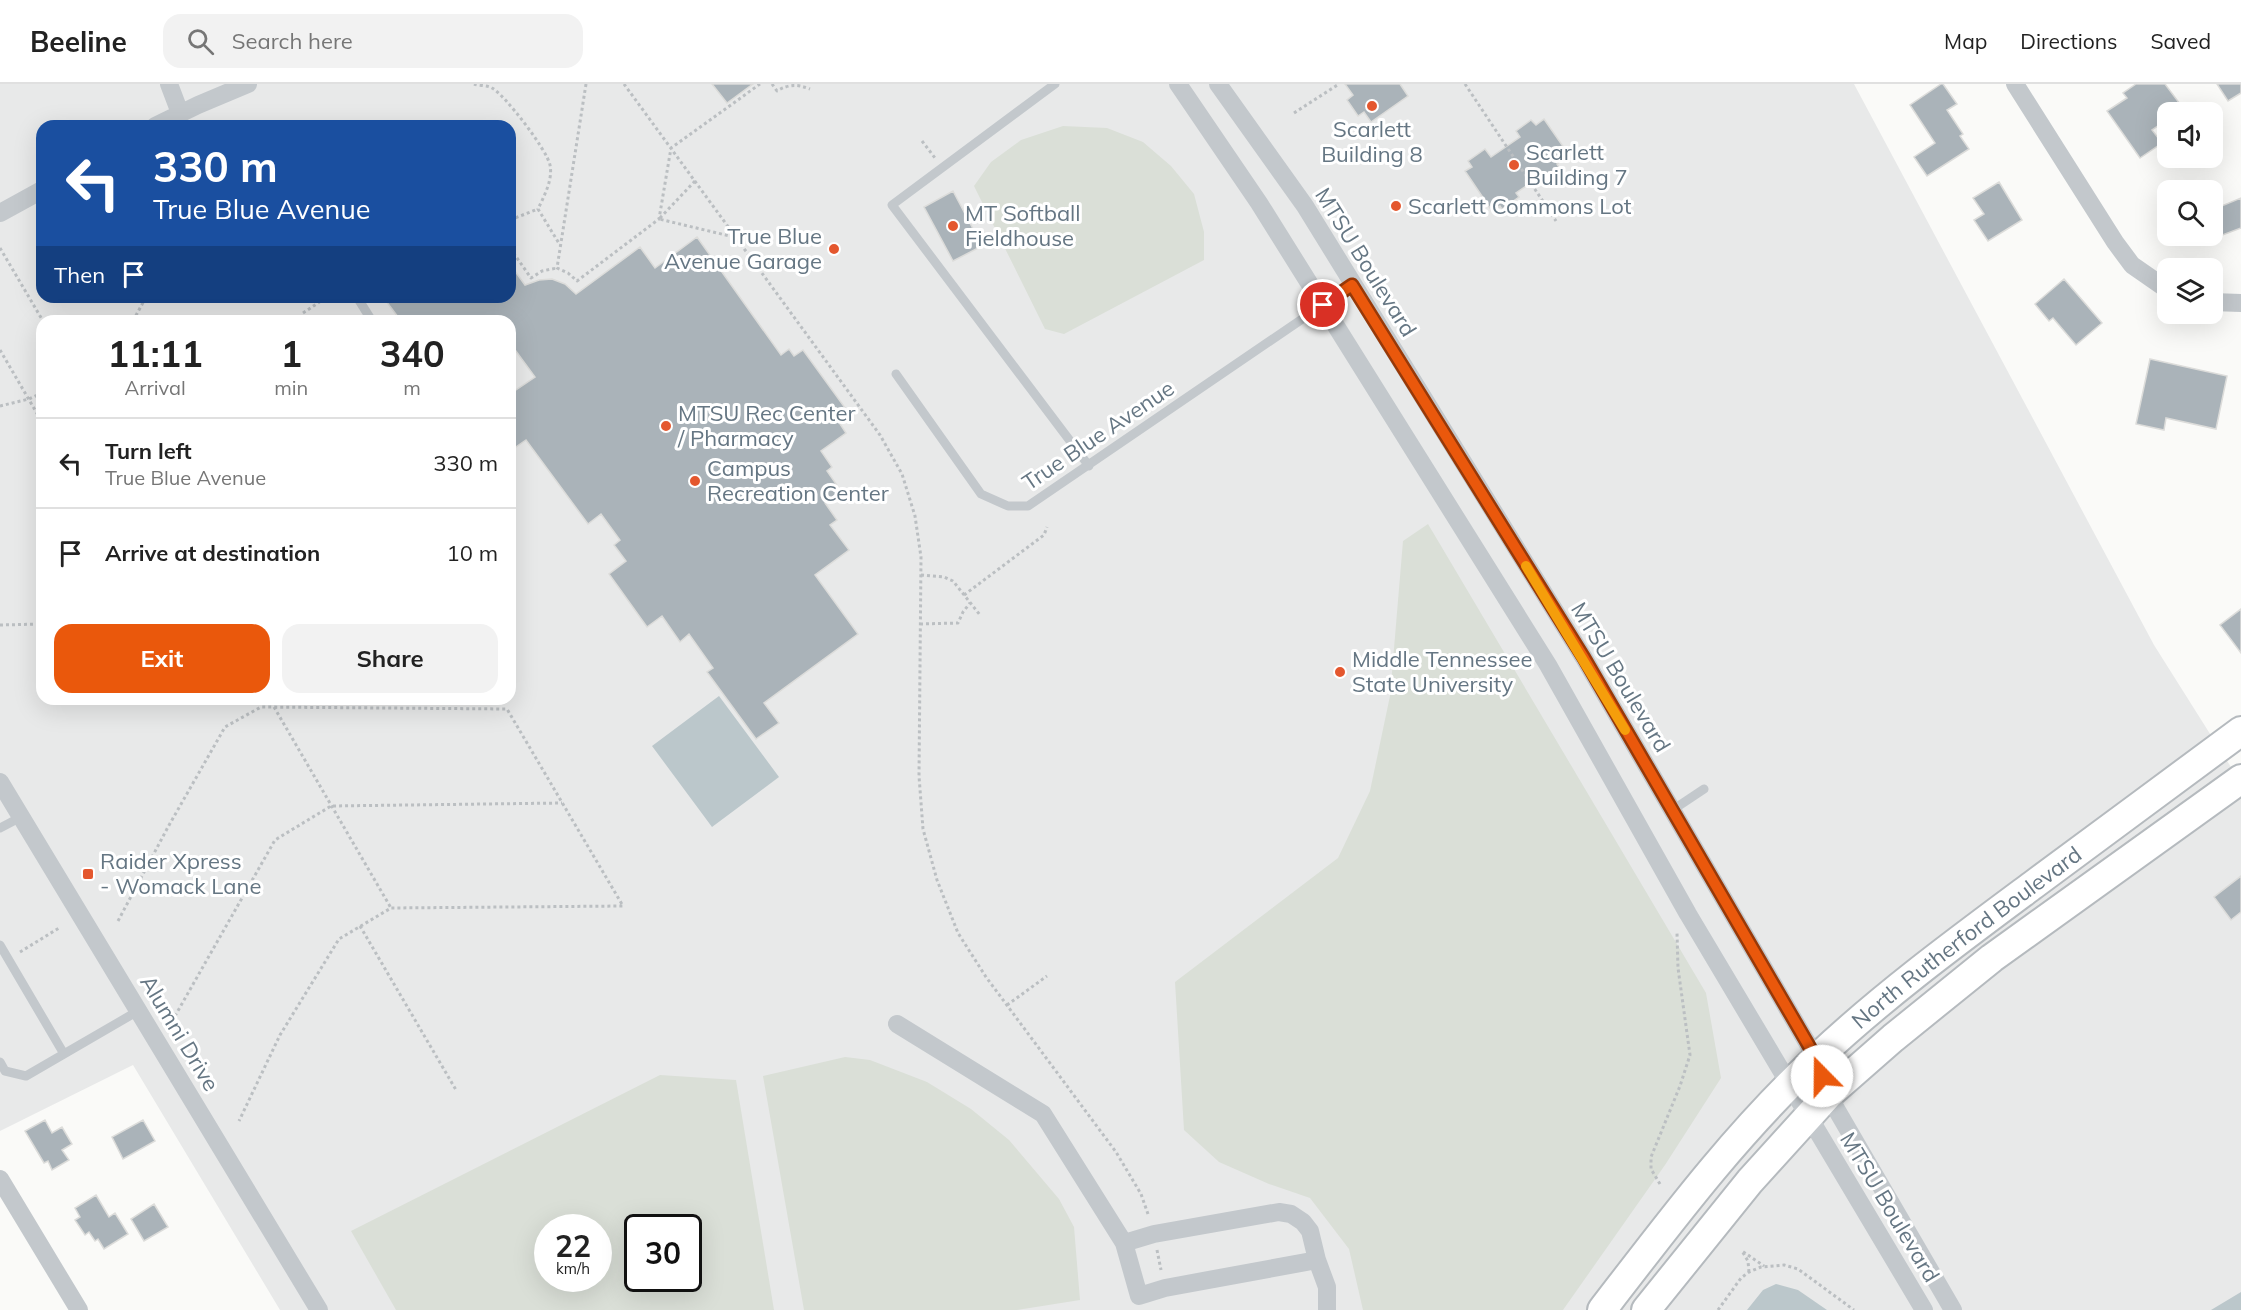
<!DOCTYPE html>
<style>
body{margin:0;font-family:Mulish,sans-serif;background:#f2f2f2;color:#222;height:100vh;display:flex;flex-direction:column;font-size:22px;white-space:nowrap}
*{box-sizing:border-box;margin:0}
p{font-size:20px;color:#767676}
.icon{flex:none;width:33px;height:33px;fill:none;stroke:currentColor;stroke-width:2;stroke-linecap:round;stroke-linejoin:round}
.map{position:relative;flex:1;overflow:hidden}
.side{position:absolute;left:36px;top:231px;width:480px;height:390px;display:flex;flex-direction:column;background:#fff;border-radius:18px;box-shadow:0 6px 24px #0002}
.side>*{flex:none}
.banner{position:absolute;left:36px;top:36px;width:480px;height:183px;border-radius:18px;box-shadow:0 6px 24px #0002;background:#1a4fa0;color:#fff;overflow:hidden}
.tools{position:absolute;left:2157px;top:18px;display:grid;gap:12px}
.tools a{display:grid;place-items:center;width:66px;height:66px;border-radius:12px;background:#fff;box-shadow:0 6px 24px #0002;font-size:30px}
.speed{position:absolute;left:534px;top:1130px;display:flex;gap:12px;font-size:30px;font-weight:700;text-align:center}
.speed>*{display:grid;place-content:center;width:78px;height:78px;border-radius:50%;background:#fff;box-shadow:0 6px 24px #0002;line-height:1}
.speed small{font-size:15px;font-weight:400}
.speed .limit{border:3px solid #111;border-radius:9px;background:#fff;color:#111}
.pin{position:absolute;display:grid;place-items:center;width:51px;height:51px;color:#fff;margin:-26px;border:3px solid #fff;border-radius:50%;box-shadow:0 2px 6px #0007}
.me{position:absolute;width:66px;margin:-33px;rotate:338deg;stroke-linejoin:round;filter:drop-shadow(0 0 4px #0008)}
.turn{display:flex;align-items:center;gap:21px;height:126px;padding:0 18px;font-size:27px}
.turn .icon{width:78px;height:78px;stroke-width:2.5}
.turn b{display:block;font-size:42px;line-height:51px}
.then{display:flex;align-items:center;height:57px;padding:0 18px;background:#0003;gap:12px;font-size:22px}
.eta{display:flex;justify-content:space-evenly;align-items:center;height:102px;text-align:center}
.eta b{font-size:36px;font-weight:700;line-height:42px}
.cta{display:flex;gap:12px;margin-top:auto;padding:12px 18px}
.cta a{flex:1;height:69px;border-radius:18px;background:#ea580c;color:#fff;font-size:24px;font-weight:700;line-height:69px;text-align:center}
.cta a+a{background:#f2f2f2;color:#222}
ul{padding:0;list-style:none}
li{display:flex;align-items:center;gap:18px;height:90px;padding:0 18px;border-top:2px solid #e0e0e0}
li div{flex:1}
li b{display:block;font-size:22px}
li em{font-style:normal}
header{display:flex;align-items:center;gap:36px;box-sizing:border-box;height:84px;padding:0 30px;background:#fff;border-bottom:2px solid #e0e0e0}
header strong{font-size:28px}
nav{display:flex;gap:33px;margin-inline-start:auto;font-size:21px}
.search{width:420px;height:54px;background:#f2f2f2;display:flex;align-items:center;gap:15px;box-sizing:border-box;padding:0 21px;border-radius:18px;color:#767676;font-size:22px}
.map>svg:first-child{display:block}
</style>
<header>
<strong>Beeline</strong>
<div class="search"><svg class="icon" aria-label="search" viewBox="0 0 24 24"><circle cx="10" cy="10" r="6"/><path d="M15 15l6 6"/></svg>Search here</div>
<nav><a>Map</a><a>Directions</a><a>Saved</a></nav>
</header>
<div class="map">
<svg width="2241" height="1226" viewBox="0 0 2241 1226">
<rect width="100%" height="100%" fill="#fafaf8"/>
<path fill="#e8e9e9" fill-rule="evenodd" d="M 0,0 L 1854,0 L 2154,561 L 2241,699 L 2241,1226 L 280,1226 L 133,981 L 0,1047 ZM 42,42 L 510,42 L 510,213 L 42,213 ZM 42,237 L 510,237 L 510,615 L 42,615 ZM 548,1143 L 598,1143 L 598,1194 L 548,1194 ZM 638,1143 L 688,1143 L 688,1194 L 638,1194 Z"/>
<path fill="#dadfd7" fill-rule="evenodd" d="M 1063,42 L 1107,44 L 1143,58 L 1171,82 L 1194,110 L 1204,148 L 1204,176 L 1064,250 L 1045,245 L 974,102 L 991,78 L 1021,56 Z
M 1428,440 L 1706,909 L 1721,994 L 1665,1081 L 1563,1226 L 1363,1226 L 1349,1165 L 1310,1114 L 1269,1100 L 1219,1078 L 1184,1046 L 1175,898 L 1338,774 L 1370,707 L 1390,612 L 1403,457 Z
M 845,973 L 870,976 L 927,998 L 971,1025 L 1009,1056 L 1059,1115 L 1074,1143 L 1080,1216 L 1017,1226 L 804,1226 L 763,992 Z
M 660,991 L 736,996 L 774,1226 L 396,1226 L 351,1147 ZM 548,1143 L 598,1143 L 598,1194 L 548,1194 ZM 638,1143 L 688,1143 L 688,1194 L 638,1194 Z"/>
<path fill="#bbc7cb" d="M 719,612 L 779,693 L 712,743 L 652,662 Z
M 1776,1200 L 1798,1206 L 1827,1226 L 1747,1226 L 1763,1206 Z
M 2241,1208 L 2241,1226 L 2211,1226 Z"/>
<path fill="#aab3b9" stroke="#dcdcda" stroke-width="1.5" d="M 712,0 L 753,0 L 727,19 Z
M 1345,0 L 1400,0 L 1408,12 L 1371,38 L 1364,28 L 1358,32 L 1347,16 L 1353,11 Z
M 1941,0 L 1943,0 L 1957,20 L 1947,26 L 1963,50 L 1960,52 L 1969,65 L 1927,92 L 1914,73 L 1935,59 L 1910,21 Z
M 2136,0 L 2165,0 L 2183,24 L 2177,28 L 2168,28 L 2168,35 L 2152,46 L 2162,59 L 2140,74 L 2107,27 L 2127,14 L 2123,9 Z
M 2217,0 L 2241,0 L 2241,9 L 2228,17 Z
M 1544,35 L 1569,71 L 1557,80 L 1560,85 L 1547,95 L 1542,91 L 1516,109 L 1519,113 L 1502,125 L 1500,122 L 1492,127 L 1465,87 L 1472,83 L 1468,77 L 1485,65 L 1491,73 L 1520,53 L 1516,47 L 1531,36 L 1536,41 Z
M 1999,98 L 2022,136 L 1988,157 L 1974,136 L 1984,130 L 1973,114 Z
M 953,107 L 982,162 L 953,177 L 924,123 Z
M 2241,114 L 2241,144 L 2212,155 L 2212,126 Z
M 697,153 L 781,271 L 789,265 L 794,272 L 803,266 L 851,332 L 840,340 L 846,349 L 821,367 L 832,383 L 827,387 L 841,407 L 825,419 L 837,436 L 830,441 L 849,466 L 815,491 L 858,550 L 764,619 L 779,639 L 756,655 L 707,588 L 713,584 L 689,550 L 680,558 L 662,532 L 647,543 L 609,490 L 626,477 L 614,461 L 620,456 L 601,430 L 588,440 L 526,356 L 510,367 L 510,310 L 535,293 L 510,259 L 510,237 L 401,237 L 383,213 L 510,213 L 510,180 L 525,201 L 539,196 L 552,195 L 565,200 L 576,210 L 640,163 L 655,184 Z
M 2064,195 L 2102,239 L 2076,261 L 2053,234 L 2049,237 L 2035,220 Z
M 2150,275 L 2227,292 L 2216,345 L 2166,334 L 2164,346 L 2136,340 Z
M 2241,525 L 2241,569 L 2220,541 Z
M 2241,792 L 2241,828 L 2231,836 L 2214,813 Z
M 45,1036 L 52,1049 L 62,1043 L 72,1060 L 62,1066 L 69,1076 L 52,1086 L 48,1077 L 44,1079 L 25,1047 Z
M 143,1036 L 155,1057 L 123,1075 L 112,1053 Z
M 96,1111 L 109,1133 L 115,1129 L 128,1150 L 104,1165 L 98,1155 L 95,1157 L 89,1148 L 85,1151 L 75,1136 L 80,1133 L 75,1124 Z
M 154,1120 L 168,1143 L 144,1157 L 131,1135 Z"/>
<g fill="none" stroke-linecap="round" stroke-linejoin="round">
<g stroke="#b5babe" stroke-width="32">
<g id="primary">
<path id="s1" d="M 1602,1226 C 1669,1139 1736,1049 1817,974 C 1884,911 1959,856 2033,801 C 2102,750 2172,698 2241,647"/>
<path d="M 1646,1226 L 1750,1097 L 1828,1011 L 1893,954 L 1992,874 L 2241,695"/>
</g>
</g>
<path stroke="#bbbfc2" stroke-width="3" stroke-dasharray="3 3" stroke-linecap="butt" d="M 474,0 C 479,2 487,1 492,4 C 505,11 547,66 550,81 C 553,96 544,112 538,125 L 560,161
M 586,0 L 557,184 L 568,189 L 577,197 L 659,135 L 671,64 L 760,0
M 624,0 L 880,351 L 902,390 L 915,432 L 921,473 L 919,692 L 923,745 L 937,796 L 958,849 L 986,893 L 1116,1068 L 1141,1110 L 1149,1133
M 772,0 L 777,7 C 789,0 797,0 810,5
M 1465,0 L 1556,137
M 1294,29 L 1339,0
M 922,57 L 935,74
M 695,97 L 659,135 L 734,153
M 510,136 L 538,125
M 0,164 L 43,237
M 510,164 L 531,194 L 542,187 L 557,184
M 303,229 L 327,213
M 133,237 L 146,213
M 0,266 L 42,338
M 0,322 L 29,315 L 42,309
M 921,491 L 944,493 L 953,497 L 980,531
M 964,511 L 1044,451 L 1047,443
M 920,540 L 958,539 L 963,528 L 970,519
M 0,541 L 42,540
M 274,623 L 391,824
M 118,837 L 168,743 L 225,643 L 261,623 L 507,625 L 623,822 L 391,824 L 339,855 L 280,951 L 239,1037
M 360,842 L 456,1006
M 20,868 L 59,844
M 1007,921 L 1047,892
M 175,932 L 275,756 L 331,722 L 562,719
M 1660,1100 L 1651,1085 L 1651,1073 L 1680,1002 L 1690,971 L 1678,884 L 1677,849
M 1157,1166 L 1161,1186
M 1749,1188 L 1748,1177 L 1742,1167 L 1764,1182
M 1718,1226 L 1741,1194 L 1749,1188 L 1761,1183 L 1784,1181 L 1798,1185 L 1854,1226"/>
<path stroke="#c3c8cc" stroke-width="9" d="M 1055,0 L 892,121 L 1089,382
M 357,213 L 372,237
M 896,290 L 981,410 L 1008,422 L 1028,422 L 1352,201
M 1671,727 L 1704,705
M 0,744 L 21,733
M 0,861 L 64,970
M 0,978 L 5,987 L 26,992 L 138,927"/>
<path stroke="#c3c8cc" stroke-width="18" d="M 169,0 L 180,29
M 1178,0 L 1259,119 L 1548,581 L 1688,830 L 1924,1226
M 1218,0 L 1305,122 L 1584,574 L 1816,974 L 1828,1011 L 1953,1226
M 2015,0 L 2115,158 L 2132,181 L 2168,206
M 155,42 L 198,21 L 248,0
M 0,129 L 42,106
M 2212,218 L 2241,219
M 0,698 L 319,1226
M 897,940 L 1043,1030 L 1124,1159
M 0,1095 L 79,1226
M 1317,1176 L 1165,1204 L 1139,1212 L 1124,1159 L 1154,1150 L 1279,1128 L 1291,1130 L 1303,1138 L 1310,1147 L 1317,1176 L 1327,1203 L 1327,1226"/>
<use href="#primary" stroke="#fff" stroke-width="28"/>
</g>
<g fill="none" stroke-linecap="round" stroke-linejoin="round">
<g stroke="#983908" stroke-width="15">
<path id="route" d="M 1323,221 L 1352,201 L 1584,574 L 1816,974 L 1822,992"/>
</g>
<use href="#route" stroke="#ea580c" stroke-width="10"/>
<path stroke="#f59e0b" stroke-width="10" d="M 1526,482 L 1625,646"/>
</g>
<g fill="#e4572e" stroke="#fff" stroke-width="2">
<circle cx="1372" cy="22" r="6"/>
<circle cx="1514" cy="81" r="6"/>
<circle cx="1396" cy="122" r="6"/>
<circle cx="953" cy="142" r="6"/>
<circle cx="834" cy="165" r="6"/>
<circle cx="666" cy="342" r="6"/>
<circle cx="695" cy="397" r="6"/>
<circle cx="1340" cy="588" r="6"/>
<rect x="82" y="784" width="12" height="12" rx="3"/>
</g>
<g text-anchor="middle" stroke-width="6" stroke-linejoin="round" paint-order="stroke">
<g font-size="22" fill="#657683" stroke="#fff" text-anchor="start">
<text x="1372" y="53" text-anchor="middle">Scarlett<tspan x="1372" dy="25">Building 8</tspan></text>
<text x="1526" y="76">Scarlett<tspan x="1526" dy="25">Building 7</tspan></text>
<text x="1408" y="130">Scarlett Commons Lot</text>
<text x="965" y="137">MT Softball<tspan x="965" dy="25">Fieldhouse</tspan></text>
<text x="822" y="160" text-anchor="end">True Blue<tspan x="822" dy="25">Avenue Garage</tspan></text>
<text x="678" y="337">MTSU Rec Center<tspan x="678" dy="25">/ Pharmacy</tspan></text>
<text x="707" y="392">Campus<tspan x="707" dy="25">Recreation Center</tspan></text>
<text x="1352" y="583">Middle Tennessee<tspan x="1352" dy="25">State University</tspan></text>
<text x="100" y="785">Raider Xpress<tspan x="100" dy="25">- Womack Lane</tspan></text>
</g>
<g font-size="22" fill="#657683" stroke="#fff">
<text transform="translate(1366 178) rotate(58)" y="8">MTSU Boulevard</text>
<text transform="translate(1098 351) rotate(-34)" y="8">True Blue Avenue</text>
<text transform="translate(1621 593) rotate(59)" y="8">MTSU Boulevard</text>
<text dy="8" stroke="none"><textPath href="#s1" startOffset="524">North Rutherford Boulevard</textPath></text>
<text transform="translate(180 949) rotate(59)" y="8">Alumni Drive</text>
<text transform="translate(1890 1123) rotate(59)" y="8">MTSU Boulevard</text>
</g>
</g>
</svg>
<div class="tools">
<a><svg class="icon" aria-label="sound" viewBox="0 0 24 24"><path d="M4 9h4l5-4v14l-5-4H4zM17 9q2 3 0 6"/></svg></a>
<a><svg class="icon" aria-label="search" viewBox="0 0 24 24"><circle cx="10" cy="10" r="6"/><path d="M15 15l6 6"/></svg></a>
<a><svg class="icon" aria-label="layers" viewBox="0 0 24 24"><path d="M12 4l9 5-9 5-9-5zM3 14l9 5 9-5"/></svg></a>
</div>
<div class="speed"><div>22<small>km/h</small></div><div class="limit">30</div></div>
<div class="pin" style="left:1323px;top:221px;background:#d93025"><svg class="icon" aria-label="arrive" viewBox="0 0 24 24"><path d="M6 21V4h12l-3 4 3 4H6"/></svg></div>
<svg class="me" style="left:1822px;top:992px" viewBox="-20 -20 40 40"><circle r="19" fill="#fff"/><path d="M0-13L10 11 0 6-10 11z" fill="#ea580c"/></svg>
<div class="banner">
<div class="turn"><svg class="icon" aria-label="left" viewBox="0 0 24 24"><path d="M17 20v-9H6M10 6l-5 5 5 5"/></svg><div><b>330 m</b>True Blue Avenue</div></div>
<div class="then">Then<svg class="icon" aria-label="arrive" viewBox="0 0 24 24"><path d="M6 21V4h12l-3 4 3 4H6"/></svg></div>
</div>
<section class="side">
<div class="eta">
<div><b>11:11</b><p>Arrival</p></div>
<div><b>1</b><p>min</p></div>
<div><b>340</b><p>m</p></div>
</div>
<ul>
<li><svg class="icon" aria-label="left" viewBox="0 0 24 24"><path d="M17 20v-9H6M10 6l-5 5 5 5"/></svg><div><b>Turn left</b><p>True Blue Avenue</p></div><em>330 m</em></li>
<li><svg class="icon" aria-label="arrive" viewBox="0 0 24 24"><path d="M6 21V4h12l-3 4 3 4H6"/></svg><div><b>Arrive at destination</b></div><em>10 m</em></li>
</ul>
<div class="cta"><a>Exit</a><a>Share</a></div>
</section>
</div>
